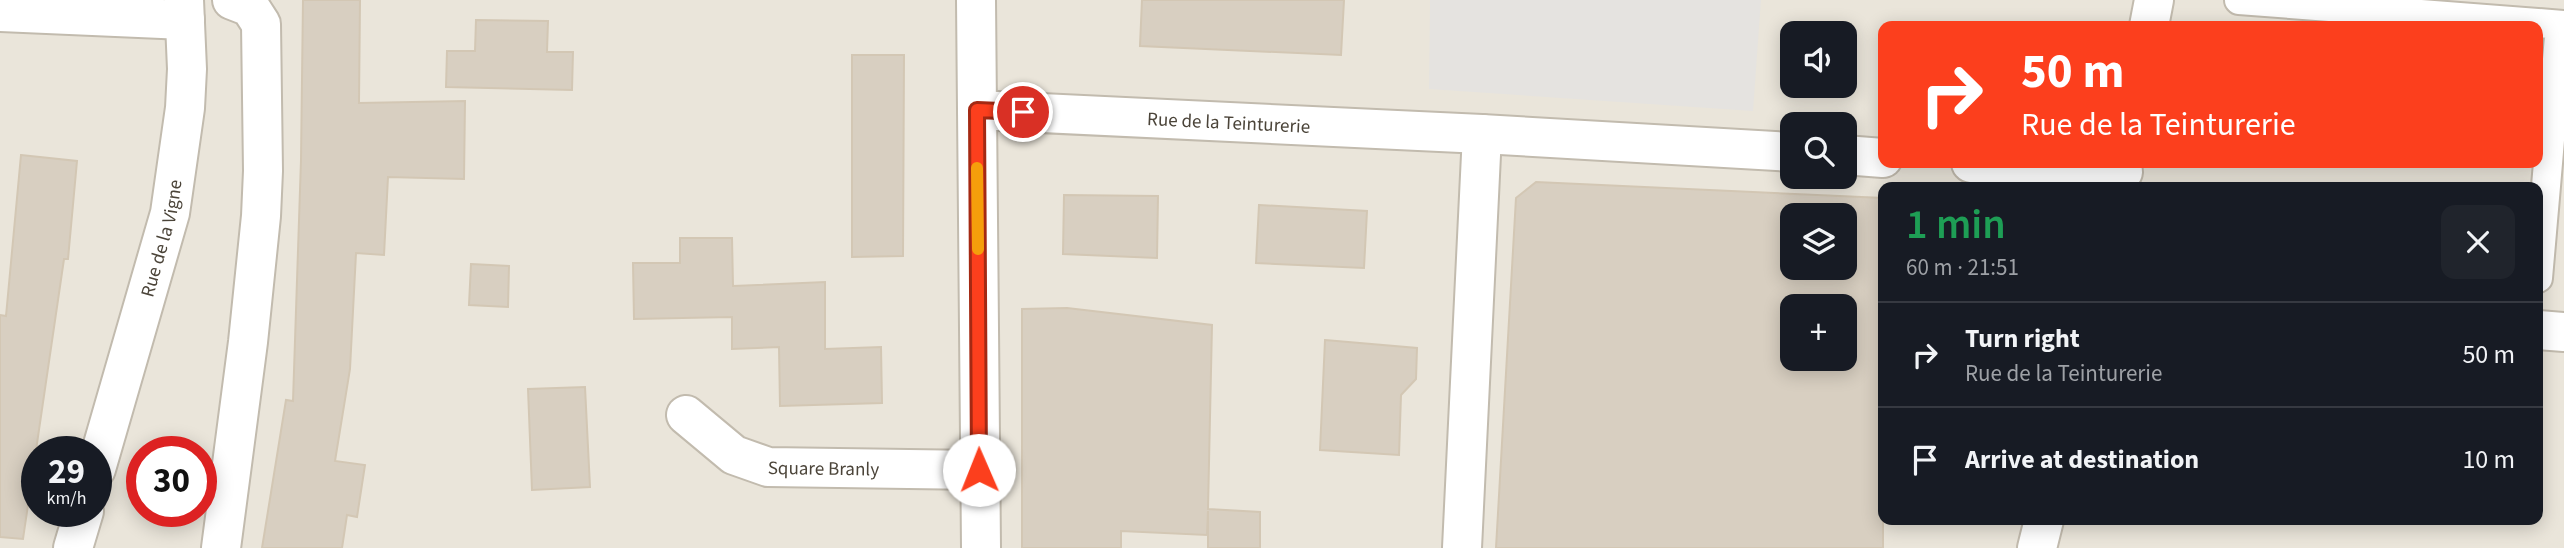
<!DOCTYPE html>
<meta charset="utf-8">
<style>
body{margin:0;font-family:"Source Sans 3",sans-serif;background:#20242c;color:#f1f3f6;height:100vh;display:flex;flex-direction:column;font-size:26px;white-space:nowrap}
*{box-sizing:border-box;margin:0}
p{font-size:23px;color:#9ea1a6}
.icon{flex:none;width:38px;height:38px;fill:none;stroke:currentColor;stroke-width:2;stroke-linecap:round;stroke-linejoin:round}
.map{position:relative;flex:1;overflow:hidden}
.side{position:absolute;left:1878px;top:182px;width:665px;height:343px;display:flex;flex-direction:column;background:#171b24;border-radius:14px;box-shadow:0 4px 18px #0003}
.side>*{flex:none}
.banner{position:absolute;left:1878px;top:21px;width:665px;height:147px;border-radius:14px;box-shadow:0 4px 18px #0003;background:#fc3f1d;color:#fff;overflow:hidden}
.buttons{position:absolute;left:1780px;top:21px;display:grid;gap:14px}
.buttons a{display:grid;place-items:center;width:77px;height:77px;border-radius:14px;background:#171b24;box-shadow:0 4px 18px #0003;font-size:35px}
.speed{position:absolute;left:21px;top:436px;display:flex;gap:14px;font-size:35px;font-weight:700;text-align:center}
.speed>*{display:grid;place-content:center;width:91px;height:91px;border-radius:50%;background:#171b24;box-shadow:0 4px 18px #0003;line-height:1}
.speed small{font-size:18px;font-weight:400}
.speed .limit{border:10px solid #d22;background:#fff;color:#111}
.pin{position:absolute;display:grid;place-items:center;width:60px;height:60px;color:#fff;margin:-30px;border:4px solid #fff;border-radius:50%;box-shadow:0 2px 7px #0007}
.me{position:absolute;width:77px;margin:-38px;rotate:359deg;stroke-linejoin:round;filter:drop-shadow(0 0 5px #0008)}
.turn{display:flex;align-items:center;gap:24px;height:147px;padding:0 28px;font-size:32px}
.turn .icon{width:91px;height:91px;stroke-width:2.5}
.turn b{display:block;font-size:49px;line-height:60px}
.round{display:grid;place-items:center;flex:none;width:74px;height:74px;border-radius:14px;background:#20242c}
.overview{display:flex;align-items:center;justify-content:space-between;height:119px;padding:0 28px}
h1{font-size:42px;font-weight:600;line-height:52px;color:#1e9e55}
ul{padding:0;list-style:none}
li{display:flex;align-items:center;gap:21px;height:105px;padding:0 28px;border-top:2px solid #363941}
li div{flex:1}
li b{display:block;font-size:26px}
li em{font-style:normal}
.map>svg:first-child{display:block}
</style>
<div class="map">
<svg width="2564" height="548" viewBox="0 0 2564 548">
<rect width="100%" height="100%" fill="#f6f3ec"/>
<path fill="#eae5da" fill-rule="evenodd" d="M 0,0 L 2564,0 L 2564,548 L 0,548 ZM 1883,26 L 2538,26 L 2538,163 L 1883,163 ZM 1792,33 L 1844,33 L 1844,86 L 1792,86 ZM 1792,124 L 1844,124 L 1844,177 L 1792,177 ZM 1883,187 L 2538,187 L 2538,520 L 1883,520 ZM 1792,215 L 1844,215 L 1844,268 L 1792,268 ZM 1792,306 L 1844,306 L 1844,359 L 1792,359 ZM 37,452 L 96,452 L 96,511 L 37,511 ZM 142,452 L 201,452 L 201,511 L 142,511 Z"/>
<path fill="#e5e3e0" d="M 1430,0 L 1761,0 L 1753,111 L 1429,89 Z"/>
<path fill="#d8cfc1" stroke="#d3c7b4" stroke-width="2" fill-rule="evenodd" d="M 303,0 L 360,0 L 359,103 L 465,101 L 464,179 L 388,177 L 384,255 L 356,253 L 350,369 L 335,461 L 365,465 L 357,517 L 347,515 L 342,548 L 262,548 L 286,400 L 293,401 L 301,160 Z
M 1142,0 L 1344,0 L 1341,55 L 1140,46 Z
M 476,20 L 548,21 L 547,52 L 573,52 L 572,90 L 446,87 L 447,51 L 475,51 Z
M 852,55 L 904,55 L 903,256 L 852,257 Z
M 21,155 L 77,161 L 68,259 L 64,259 L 23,539 L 0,537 L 0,315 L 6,316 Z
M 1536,182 L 1883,198 L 1883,548 L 1496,548 L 1516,198 ZM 1792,215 L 1844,215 L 1844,268 L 1792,268 ZM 1792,306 L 1844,306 L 1844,359 L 1792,359 Z
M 1064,195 L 1158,196 L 1157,258 L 1063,254 Z
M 1259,205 L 1367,211 L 1364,268 L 1256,263 Z
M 680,238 L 732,238 L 733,286 L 825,282 L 825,349 L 881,347 L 882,403 L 780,406 L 779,347 L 732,349 L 732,317 L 634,319 L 633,263 L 680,263 Z
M 471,264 L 509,266 L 508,307 L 469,305 Z
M 1067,308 L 1212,325 L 1208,509 L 1260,512 L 1260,548 L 1208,548 L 1208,511 L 1207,535 L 1121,531 L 1121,548 L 1022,548 L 1022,309 Z
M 1325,340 L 1417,348 L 1416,379 L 1401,395 L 1399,455 L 1320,450 Z
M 585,387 L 590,487 L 532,490 L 528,389 Z"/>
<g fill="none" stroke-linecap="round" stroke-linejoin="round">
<g stroke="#c2bbae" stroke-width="32">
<path id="lane" d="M 2239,0 L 2564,25
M 2538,278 L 2560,25"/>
</g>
<g stroke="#c2bbae" stroke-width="42">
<g id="street">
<path d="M 976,0 L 981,548"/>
<path d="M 0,12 L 185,20"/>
<path d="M 2149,26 L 2154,0"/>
<path id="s1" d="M 977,110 L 1482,134 L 1792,152"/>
<path d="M 1844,155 L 1883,158"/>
<path d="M 1971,163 L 2123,172"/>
<path d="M 2538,330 L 2564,332"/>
<path id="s2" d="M 686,415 L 734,455 L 768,467 L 979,470"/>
<path id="s3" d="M 96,469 L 170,213 L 185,108 L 187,69 L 184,0"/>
<path d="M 73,548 L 84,511"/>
<path d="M 221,548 L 248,342 L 261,216 L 263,171 L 261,24 L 250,7 L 232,0"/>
<path d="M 1462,548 L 1482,134"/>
<path d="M 2037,548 L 2044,520"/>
</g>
</g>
<use href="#lane" stroke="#fff" stroke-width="28"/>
<use href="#street" stroke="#fff" stroke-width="38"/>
</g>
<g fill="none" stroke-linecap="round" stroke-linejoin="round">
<g stroke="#a42913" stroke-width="18">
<path id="route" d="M 979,470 L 977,110 L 1023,112"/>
</g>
<use href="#route" stroke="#fc3f1d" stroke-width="12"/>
<path stroke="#f59e0b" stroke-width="12" d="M 977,168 L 978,249"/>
</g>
<g text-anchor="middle" stroke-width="7" stroke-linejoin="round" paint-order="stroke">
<g font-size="19" fill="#4b4439" stroke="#fff">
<text dy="7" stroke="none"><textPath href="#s1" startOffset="252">Rue de la Teinturerie</textPath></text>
<text dy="7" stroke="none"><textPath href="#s3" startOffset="240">Rue de la Vigne</textPath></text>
<text dy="7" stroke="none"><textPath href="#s2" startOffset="154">Square Branly</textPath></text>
</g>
</g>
</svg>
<div class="buttons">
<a><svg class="icon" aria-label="sound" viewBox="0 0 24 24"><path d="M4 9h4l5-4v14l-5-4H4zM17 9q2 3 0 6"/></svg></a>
<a><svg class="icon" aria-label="search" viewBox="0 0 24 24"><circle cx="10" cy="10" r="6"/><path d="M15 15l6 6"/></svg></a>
<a><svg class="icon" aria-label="layers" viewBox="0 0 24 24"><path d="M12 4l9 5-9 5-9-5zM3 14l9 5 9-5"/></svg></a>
<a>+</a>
</div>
<div class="speed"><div>29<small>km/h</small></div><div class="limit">30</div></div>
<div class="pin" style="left:1023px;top:112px;background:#d93025"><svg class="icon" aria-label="arrive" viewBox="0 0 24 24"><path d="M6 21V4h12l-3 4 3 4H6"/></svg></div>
<svg class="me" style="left:979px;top:470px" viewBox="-20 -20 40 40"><circle r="19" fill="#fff"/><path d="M0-13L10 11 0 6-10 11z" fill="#fc3f1d"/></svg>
<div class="banner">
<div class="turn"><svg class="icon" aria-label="right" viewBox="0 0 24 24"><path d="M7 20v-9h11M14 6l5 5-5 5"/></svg><div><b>50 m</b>Rue de la Teinturerie</div></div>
</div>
<section class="side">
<div class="overview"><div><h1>1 min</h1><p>60 m · 21:51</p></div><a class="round"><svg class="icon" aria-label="close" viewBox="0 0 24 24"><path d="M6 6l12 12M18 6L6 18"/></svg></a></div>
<ul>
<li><svg class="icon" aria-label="right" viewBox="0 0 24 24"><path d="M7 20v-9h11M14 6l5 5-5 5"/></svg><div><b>Turn right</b><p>Rue de la Teinturerie</p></div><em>50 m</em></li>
<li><svg class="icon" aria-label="arrive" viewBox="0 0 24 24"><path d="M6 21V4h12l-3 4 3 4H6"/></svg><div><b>Arrive at destination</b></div><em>10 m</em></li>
</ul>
</section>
</div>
